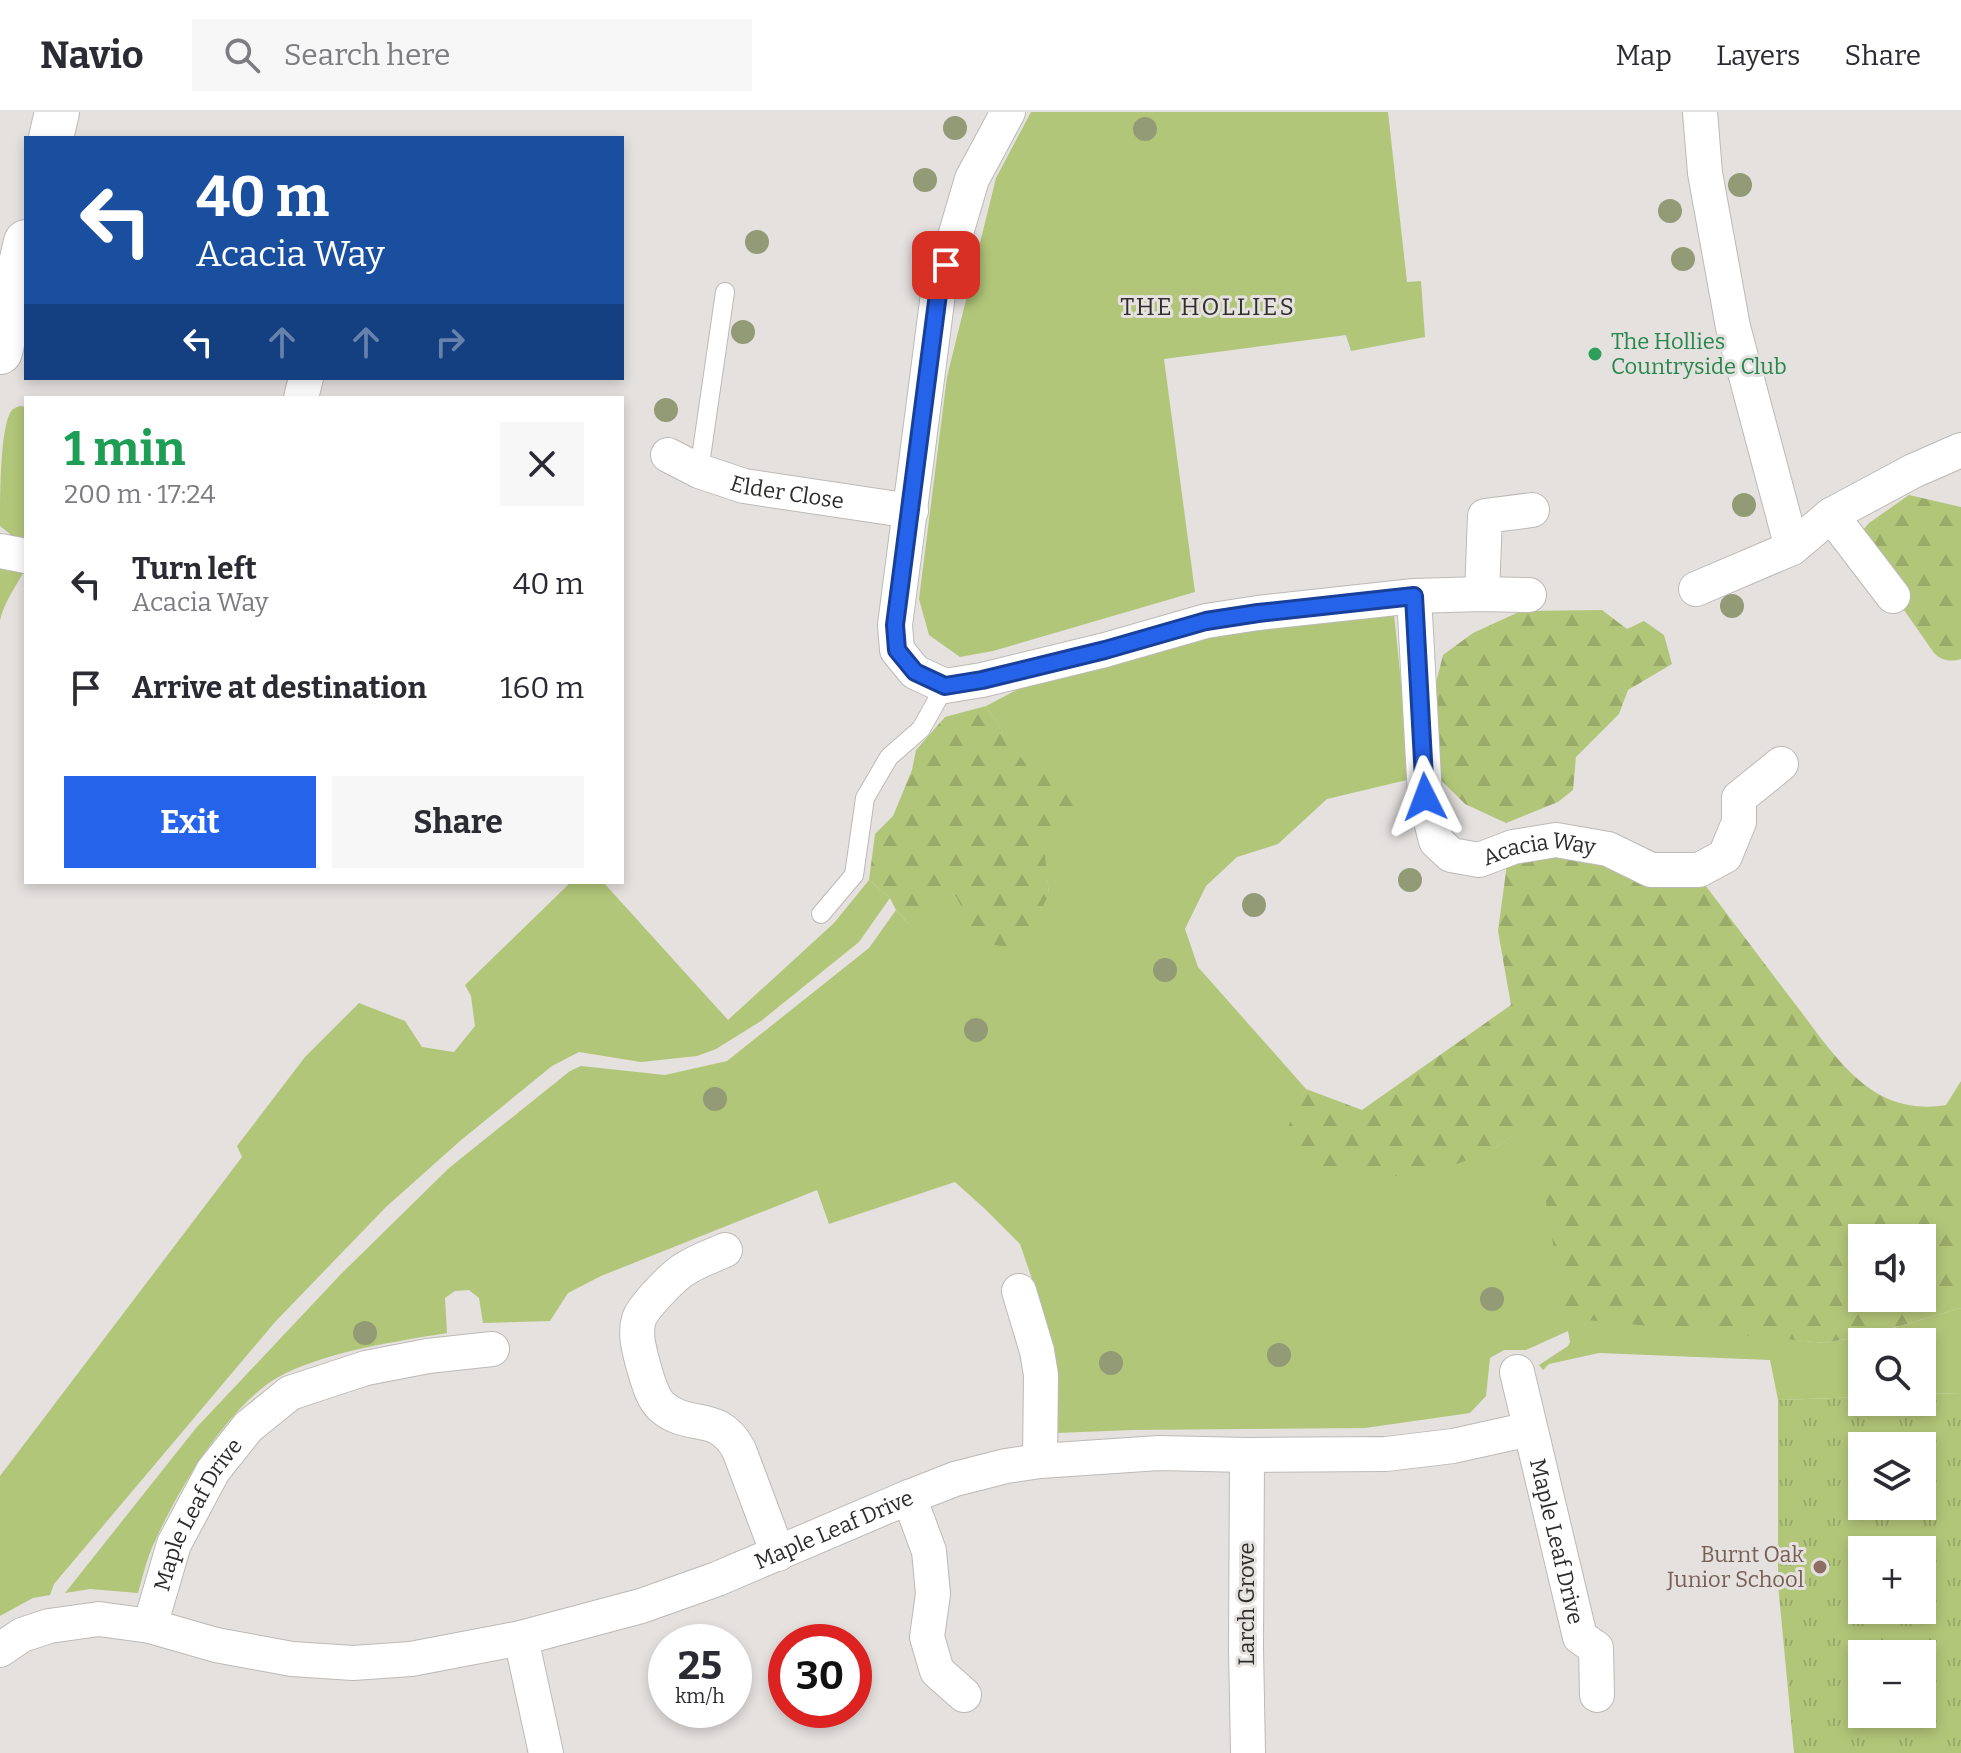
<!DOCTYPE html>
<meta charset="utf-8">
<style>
body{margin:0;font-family:Bitter,serif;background:#f7f7f7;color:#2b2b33;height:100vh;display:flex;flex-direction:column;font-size:30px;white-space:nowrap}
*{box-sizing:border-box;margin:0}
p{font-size:26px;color:#7c7c81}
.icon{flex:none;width:44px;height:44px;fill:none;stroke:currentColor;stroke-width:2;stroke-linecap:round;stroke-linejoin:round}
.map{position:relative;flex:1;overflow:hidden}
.sheet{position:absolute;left:24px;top:284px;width:600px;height:488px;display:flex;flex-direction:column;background:#fff;border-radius:0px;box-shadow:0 4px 12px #0003}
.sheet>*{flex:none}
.guide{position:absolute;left:24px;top:24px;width:600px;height:244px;border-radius:0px;box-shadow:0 4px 12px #0003;background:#1a4fa0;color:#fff;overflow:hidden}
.fabs{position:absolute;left:1848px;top:1112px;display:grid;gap:16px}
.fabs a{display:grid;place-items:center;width:88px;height:88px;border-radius:0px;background:#fff;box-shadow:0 4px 12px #0003;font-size:40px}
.speed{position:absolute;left:648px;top:1512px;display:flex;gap:16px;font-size:40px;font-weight:700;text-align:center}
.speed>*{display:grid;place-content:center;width:104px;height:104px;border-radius:50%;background:#fff;box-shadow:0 4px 12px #0003;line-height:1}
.speed small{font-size:20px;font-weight:400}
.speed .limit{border:12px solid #d22;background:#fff;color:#111}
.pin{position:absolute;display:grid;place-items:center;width:68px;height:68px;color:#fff;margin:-34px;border-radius:16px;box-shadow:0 4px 12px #0006}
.me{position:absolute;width:88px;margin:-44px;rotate:357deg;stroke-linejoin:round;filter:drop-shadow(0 0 6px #0008)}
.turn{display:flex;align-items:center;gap:28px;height:168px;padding:0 40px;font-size:36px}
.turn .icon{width:104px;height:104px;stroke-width:2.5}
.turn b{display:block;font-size:56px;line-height:68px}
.lanes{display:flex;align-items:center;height:76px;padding:0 40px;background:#0003;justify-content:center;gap:40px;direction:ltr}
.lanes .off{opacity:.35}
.round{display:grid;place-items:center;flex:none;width:84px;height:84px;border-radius:0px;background:#f7f7f7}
.summary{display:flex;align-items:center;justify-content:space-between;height:136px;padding:0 40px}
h1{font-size:48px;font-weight:700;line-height:60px;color:#1e9e55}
.cta{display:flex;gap:16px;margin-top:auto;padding:16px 40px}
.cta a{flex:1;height:92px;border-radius:0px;background:#2563eb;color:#fff;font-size:32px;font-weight:700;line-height:92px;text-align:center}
.cta a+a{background:#f7f7f7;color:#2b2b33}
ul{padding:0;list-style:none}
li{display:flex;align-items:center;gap:24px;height:104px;padding:0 40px}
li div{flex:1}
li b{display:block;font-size:30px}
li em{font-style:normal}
header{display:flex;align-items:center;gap:48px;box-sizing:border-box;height:112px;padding:0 40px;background:#fff;border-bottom:2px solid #e1e1e2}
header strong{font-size:38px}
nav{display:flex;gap:44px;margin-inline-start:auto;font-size:28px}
.search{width:560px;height:72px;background:#f7f7f7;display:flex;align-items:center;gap:20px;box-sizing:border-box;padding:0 28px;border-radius:0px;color:#7c7c81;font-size:30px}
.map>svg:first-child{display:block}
</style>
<header>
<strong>Navio</strong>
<div class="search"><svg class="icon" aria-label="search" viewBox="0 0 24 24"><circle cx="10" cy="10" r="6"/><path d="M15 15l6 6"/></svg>Search here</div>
<nav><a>Map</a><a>Layers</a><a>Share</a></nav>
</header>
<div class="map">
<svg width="1961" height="1641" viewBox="0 0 1961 1641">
<defs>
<pattern id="forest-firs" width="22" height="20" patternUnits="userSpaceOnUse" patternTransform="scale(2)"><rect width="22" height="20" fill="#b2c679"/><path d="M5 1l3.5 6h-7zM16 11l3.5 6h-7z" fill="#99aa69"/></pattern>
<pattern id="park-tufts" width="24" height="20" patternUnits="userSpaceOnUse" patternTransform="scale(2)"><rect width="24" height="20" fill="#b2c679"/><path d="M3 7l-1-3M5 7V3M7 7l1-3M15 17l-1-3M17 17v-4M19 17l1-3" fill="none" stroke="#99aa69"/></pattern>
</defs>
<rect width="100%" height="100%" fill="#e4e1df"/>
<path fill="#b2c679" d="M 1031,0 L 1388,0 L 1407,170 L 1421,169 L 1425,225 L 1351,239 L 1346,223 L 1164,247 L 1195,480 L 993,539 L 960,545 L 929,523 L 919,487 L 947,265 L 996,66 Z
M 20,294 L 26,295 L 26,428 L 15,426 L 0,414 C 0,388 0,320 10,301 C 13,296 15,296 20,294 Z
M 0,455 L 25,457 C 16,475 5,488 0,508 Z
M 1394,502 L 1411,667 L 1327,687 L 1278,732 L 1237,745 L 1206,774 L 1185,817 L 1198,855 L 1306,977 L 1285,1023 L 1494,1037 L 1532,1009 L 1770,1225 L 1824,1231 L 1869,1223 L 1961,1196 L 1961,1281 L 1922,1282 L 1922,1230 L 1862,1230 L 1862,1285 L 1778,1288 L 1770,1248 L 1599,1241 L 1549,1252 L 1543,1258 L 1539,1253 L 1568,1234 L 1570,1230 L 1568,1219 L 1526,1238 L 1504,1238 L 1490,1246 L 1486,1284 L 1470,1301 L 1365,1316 L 1133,1318 L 1056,1321 L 1056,1247 L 1041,1193 L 1020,1132 L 985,1097 L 955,1070 L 829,1112 L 817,1078 L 601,1164 L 568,1181 L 550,1209 L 483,1211 L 479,1186 L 469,1178 L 455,1179 L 445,1186 L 447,1221 C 393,1230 336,1238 286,1261 C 232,1286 179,1376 155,1429 C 147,1445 143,1464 138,1481 L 90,1477 L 65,1481 L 196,1316 L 341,1162 L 449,1056 L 570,959 L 581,954 L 665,963 L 727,949 L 869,836 L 896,798 L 909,812 L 952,781 L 957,786 L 1049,781 L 1033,664 L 986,594 L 1034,569 L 1208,524 Z
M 869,768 L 890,786 L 859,830 L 761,909 L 716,937 L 697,944 L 641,950 L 579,940 L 552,954 L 460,1029 L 386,1095 L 275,1210 L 54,1472 L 50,1483 L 33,1486 L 0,1504 L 0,1364 L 242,1045 L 237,1034 L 305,945 L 359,891 L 405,909 L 422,935 L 454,940 L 475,914 L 471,884 L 465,873 L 571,770 L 603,770 L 728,908 L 834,811 Z"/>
<path fill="url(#forest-firs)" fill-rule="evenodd" d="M 1909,383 L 1961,395 L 1961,547 C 1950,550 1942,549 1934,541 L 1865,442 L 1863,418 L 1869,411 Z
M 1602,498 L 1627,517 L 1644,509 L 1664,523 L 1672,552 L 1628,578 L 1619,602 L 1576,645 L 1573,678 L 1558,690 L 1506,711 L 1465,692 L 1441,668 L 1435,575 L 1443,543 L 1473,521 L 1521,499 Z
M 986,594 L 1033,663 L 1059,654 L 1089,691 L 1045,745 L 1049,781 L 1023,838 L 979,830 L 957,786 L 952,781 L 930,806 L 909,812 L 896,798 L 890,786 L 869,768 L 875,722 L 893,704 L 912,658 L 916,638 L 945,605 Z
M 1523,736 L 1699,765 C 1730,806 1761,847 1792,888 C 1818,921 1843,962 1880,983 C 1901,994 1923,997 1946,993 L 1961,969 L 1961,1196 L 1869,1223 L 1824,1231 L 1566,1206 L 1532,1010 L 1494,1037 L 1425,1065 L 1318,1061 L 1284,1023 L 1306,977 L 1362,998 L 1511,893 L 1498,819 L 1507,752 ZM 1862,1126 L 1922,1126 L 1922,1186 L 1862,1186 Z"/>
<path fill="url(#park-tufts)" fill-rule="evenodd" d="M 1961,1281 L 1961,1641 L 1794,1641 L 1778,1472 L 1778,1288 L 1862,1285 L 1862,1290 L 1922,1290 L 1922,1282 ZM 1862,1334 L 1922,1334 L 1922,1394 L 1862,1394 ZM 1862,1438 L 1922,1438 L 1922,1498 L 1862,1498 ZM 1922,1542 L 1922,1602 L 1862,1602 L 1862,1542 Z"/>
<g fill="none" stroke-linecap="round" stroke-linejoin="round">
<g stroke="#bcbab7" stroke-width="20">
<path id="service" d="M 699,359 L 725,180
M 821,802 L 854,763 L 865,686 L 889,645 L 921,617 L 945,574"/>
</g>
<g stroke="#bcbab7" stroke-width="36">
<g id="minor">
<path d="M 1008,0 L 972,67 L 938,182 L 895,513 L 897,538 L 915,560 L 945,574 L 982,568 L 1105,538 L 1206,509 L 1258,501 L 1414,484 L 1482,482 L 1529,483"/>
<path d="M 1700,0 L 1705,61 L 1733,215 L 1792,436"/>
<path d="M 301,286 L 306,266"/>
<path id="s1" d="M 668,343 L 699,359 L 744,374 L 911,399"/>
<path d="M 1831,403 L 1913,359 L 1961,338"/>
<path d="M 0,439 L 26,444"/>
<path d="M 1696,477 L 1792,436 L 1831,403 L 1893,484"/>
<path d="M 1482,482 L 1485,404 L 1532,398"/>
<path id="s2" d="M 1414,484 L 1425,685 L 1436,729 L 1451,743 L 1479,748 L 1513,735 L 1556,728 L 1608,737 L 1651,758 L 1699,758 L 1725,744 L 1739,710 L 1739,686 L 1781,652"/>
<path d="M 725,1138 C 712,1144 697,1149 685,1157 C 674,1163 643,1195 639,1207 C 634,1223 640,1240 644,1256 C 648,1269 652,1286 662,1295 C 690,1319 718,1298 739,1338 L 778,1442"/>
<path d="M 1019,1179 L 1037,1239 L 1041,1263 L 1040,1349"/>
<path id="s3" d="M 1517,1260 L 1580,1525 L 1596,1536 L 1597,1583"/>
<path d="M 1247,1343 L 1246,1536 L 1248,1641"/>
<path d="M 909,1385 L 929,1439 L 933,1482 L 927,1525 L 937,1559 L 964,1583"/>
<path id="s4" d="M 150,1514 L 174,1432 L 213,1359 L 248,1315 L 290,1281 L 366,1256 L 428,1244 L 492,1237"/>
<path d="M 521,1526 L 546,1641"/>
<path id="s5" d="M 0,1538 L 22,1523 L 49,1514 L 99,1507 L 150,1514 L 216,1533 L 292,1547 L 353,1551 L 411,1547 L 521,1526 L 641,1494 L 717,1467 L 909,1385 L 955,1367 L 1006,1354 L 1040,1349 L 1159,1341 L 1247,1343 L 1386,1342 L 1453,1334 L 1530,1317"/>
</g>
</g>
<g stroke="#bcbab7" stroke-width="46">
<path id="tertiary" d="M 51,26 L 57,0
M 0,240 L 26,130"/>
</g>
<use href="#service" stroke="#fff" stroke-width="18"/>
<use href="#minor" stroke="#fff" stroke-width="34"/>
<use href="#tertiary" stroke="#fff" stroke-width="44"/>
</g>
<g fill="#939a76">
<circle cx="955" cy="16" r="12"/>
<circle cx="1145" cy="17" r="12"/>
<circle cx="925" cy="68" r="12"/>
<circle cx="1740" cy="73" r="12"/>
<circle cx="1670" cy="99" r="12"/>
<circle cx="757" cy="130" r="12"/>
<circle cx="1683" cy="147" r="12"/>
<circle cx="743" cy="220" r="12"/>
<circle cx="666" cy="298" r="12"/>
<circle cx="1744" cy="393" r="12"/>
<circle cx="1732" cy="494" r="12"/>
<circle cx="1410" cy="768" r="12"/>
<circle cx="1254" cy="793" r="12"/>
<circle cx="1165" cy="858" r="12"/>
<circle cx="976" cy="918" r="12"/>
<circle cx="715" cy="987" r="12"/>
<circle cx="1492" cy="1187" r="12"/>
<circle cx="365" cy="1221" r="12"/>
<circle cx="1279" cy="1243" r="12"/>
<circle cx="1111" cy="1251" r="12"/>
</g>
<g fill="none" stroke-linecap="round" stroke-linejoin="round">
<g stroke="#184099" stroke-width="20">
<path id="route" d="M 946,153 L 938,182 L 895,513 L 897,538 L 915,560 L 945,574 L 982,568 L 1105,538 L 1206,509 L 1258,501 L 1414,484 L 1425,685"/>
</g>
<use href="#route" stroke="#2563eb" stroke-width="14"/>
</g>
<circle fill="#2e9e5b" stroke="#e4e1df" stroke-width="3" cx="1595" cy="242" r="8"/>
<circle fill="#8d6e63" stroke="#e4e1df" stroke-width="3" cx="1820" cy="1455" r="8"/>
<g text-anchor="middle" stroke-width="6" stroke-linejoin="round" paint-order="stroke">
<g font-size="22" fill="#27864d" stroke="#e4e1df" text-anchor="start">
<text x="1611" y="237">The Hollies<tspan x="1611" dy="25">Countryside Club</tspan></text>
</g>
<g font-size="22" fill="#2d2c2b" stroke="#e4e1df">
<text dy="8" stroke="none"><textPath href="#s1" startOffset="126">Elder Close</textPath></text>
<text dy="8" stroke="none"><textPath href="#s2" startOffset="358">Acacia Way</textPath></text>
<text dy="8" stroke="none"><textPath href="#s4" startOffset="122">Maple Leaf Drive</textPath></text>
<text dy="8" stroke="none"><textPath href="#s5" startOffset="866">Maple Leaf Drive</textPath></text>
<text dy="8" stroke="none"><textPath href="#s3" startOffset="174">Maple Leaf Drive</textPath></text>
<text transform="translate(1246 1492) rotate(-90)" y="8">Larch Grove</text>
</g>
<g font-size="22" fill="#785e54" stroke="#e4e1df" text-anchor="end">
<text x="1804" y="1450">Burnt Oak<tspan x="1804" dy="25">Junior School</tspan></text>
</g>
<g font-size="24" letter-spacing="2" fill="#312f2d" stroke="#e4e1df">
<text x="1208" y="203">THE HOLLIES</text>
</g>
</g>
</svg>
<div class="fabs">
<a><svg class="icon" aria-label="sound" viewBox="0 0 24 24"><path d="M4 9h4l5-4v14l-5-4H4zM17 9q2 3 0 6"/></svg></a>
<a><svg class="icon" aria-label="search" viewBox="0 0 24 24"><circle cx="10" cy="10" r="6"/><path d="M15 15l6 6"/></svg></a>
<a><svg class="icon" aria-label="layers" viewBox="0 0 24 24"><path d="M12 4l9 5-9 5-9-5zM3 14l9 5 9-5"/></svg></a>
<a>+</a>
<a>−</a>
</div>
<div class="speed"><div>25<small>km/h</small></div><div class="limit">30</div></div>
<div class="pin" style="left:946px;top:153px;background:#d93025"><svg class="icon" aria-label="arrive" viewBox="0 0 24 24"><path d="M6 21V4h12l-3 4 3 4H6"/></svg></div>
<svg class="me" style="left:1425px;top:685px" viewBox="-20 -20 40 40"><path d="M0-17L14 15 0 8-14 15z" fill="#2563eb" stroke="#fff" stroke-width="4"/></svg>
<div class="guide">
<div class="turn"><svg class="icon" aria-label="left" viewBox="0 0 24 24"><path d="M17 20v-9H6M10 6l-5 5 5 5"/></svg><div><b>40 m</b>Acacia Way</div></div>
<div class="lanes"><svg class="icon" aria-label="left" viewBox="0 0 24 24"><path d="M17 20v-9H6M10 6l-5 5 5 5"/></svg><svg class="icon off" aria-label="ahead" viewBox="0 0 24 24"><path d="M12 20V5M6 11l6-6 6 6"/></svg><svg class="icon off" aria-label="ahead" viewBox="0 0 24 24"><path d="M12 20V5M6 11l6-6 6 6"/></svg><svg class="icon off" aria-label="right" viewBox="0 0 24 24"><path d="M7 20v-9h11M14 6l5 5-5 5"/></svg></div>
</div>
<section class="sheet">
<div class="summary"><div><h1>1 min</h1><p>200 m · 17:24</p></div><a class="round"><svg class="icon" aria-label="close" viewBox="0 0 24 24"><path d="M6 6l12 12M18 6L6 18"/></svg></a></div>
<ul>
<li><svg class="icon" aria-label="left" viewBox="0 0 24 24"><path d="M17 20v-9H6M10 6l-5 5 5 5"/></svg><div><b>Turn left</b><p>Acacia Way</p></div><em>40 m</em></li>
<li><svg class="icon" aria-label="arrive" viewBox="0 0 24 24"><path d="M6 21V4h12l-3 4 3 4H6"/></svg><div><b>Arrive at destination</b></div><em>160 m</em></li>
</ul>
<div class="cta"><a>Exit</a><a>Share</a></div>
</section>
</div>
